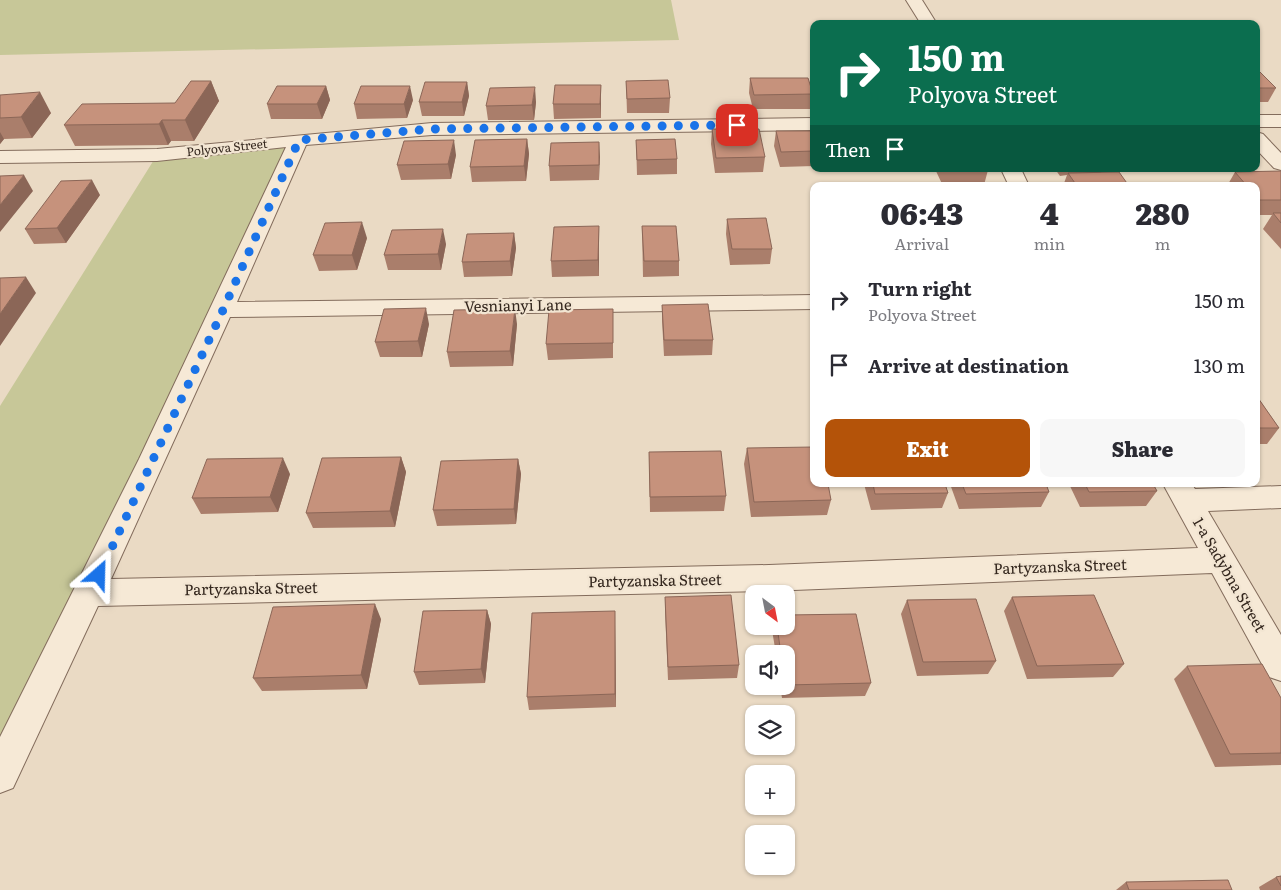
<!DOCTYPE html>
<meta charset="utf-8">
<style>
body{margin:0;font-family:Literata,serif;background:#f7f7f7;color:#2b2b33;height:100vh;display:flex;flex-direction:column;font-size:19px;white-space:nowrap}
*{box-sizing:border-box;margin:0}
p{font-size:16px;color:#7c7c81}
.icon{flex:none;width:28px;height:28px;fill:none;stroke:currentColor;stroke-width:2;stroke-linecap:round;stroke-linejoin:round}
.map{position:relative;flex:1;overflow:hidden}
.panel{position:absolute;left:810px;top:182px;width:450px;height:305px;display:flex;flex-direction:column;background:#fff;border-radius:10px;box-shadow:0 1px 4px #0004}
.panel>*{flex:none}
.hud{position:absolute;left:810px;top:20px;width:450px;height:152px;border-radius:10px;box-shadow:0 1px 4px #0004;background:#0b6e4f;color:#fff;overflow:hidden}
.needle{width:32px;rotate:148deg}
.tools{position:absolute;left:745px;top:585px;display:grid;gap:10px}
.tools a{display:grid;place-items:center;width:50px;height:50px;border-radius:10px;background:#fff;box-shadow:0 1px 4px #0004;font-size:25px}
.pin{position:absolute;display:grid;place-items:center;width:42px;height:42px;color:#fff;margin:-21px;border-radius:10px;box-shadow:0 2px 8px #0006}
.me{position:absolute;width:55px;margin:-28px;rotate:25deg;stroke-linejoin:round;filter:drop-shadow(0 0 4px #0008)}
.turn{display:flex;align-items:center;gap:18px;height:105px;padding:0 15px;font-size:22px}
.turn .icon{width:65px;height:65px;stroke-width:2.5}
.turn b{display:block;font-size:35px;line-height:42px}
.then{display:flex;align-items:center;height:48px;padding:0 15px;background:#0003;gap:10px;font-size:19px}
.eta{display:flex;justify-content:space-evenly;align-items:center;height:85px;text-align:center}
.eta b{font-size:30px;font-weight:800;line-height:35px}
.action{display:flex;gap:10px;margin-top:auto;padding:10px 15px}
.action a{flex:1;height:58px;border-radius:10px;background:#b45309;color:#fff;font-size:20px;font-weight:800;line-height:58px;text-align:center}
.action a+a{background:#f7f7f7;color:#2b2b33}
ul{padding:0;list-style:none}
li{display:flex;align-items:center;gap:15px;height:65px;padding:0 15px}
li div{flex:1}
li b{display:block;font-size:19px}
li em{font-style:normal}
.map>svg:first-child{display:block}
</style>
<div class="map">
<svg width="1281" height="890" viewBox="0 0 1281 890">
<rect width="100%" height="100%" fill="#eadac4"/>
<path fill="#c7c798" d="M 0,0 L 671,0 L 679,40 L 0,55 Z
M 299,140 L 0,775 L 0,406 L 157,155 Z"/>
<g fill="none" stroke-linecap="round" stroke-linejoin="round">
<g stroke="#836c5c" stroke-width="2">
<path id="street" d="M 906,0 L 922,0 L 937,24 L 921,24 Z
M 1256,115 L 1281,115 L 1281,127 L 1256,127 Z
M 814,118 L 814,130 L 432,135 L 306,145 L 237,302 L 814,295 L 814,309 L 230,317 L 111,579 L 769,565 L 1198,548 L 1163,484 L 1192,484 L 1195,489 L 1281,486 L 1281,508 L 1208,511 L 1281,635 L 1281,681 L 1269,677 L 1212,573 L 769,591 L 98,606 L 13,788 L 0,793 L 0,737 L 139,459 L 286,147 L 157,161 L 0,163 L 0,151 L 157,149 L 432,123 Z
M 1256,132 L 1263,134 L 1281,153 L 1281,170 L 1274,168 L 1256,149 Z
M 1001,169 L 1021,169 L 1029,186 L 1009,186 Z"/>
</g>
<use href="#street" fill="#f6e9d6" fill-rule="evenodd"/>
</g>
<path fill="#aa7e6b" d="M 1256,71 L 1276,88 L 1268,102 L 1256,102 Z
M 750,78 L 813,94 L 811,109 L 753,109 L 749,93 Z
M 211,81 L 219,101 L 194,141 L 171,141 L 168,145 L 75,146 L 64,125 L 175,103 Z
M 626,81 L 670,98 L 669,113 L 627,113 Z
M 467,82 L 469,96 L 464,116 L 422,116 L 419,102 Z
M 601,85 L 601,118 L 554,119 L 553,104 Z
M 326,86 L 330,100 L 322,119 L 271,119 L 267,104 Z
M 0,95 L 51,113 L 32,138 L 4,139 L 0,144 Z
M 413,100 L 407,118 L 357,119 L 354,104 Z
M 536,102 L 534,120 L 488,120 L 486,106 Z
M 712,129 L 765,157 L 763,172 L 715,173 L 711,144 Z
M 776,131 L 814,131 L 814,166 L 780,167 L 774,146 Z
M 527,139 L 529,154 L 526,181 L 472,182 L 470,167 Z
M 636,140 L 677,159 L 677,174 L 637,175 Z
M 599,142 L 599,180 L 550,181 L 549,166 Z
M 456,155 L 451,179 L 401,180 L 397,165 Z
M 867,169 L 910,169 L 867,170 Z
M 935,169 L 988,169 L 988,170 L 984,185 L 943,186 Z
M 1055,169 L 1102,169 L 1101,173 L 1129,186 L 1063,186 L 1067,175 L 1060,176 Z
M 1281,171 L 1281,249 L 1263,229 L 1272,215 L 1256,215 L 1256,186 L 1227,186 L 1235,172 Z
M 100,195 L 66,243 L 34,244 L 25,229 Z
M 727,219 L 772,249 L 770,264 L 730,265 L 726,234 Z
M 599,226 L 599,276 L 552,277 L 551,261 Z
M 642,226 L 679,261 L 679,276 L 643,277 Z
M 514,233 L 516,248 L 512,276 L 464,277 L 462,262 Z
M 367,238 L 357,270 L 319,271 L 313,255 Z
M 446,244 L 441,270 L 388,270 L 384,255 Z
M 662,305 L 713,340 L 712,355 L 664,356 L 662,320 Z
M 613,309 L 613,358 L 548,360 L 546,344 Z
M 429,324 L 422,357 L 380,357 L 375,342 Z
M 517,324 L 513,366 L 450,367 L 447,352 Z
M 1256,395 L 1279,428 L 1267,444 L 1256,444 Z
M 747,448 L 831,500 L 827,515 L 751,517 L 744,464 Z
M 649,452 L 726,496 L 724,511 L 650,512 Z
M 401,457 L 406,472 L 395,527 L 313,528 L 306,513 Z
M 518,459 L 521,474 L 516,524 L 437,526 L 433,510 Z
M 290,474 L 278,512 L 201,514 L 192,498 Z
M 864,484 L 945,484 L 948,493 L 942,508 L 871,510 Z
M 950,484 L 1046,484 L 1049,492 L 1041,507 L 959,509 Z
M 1069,484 L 1153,484 L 1157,491 L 1146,506 L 1080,507 Z
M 665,597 L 739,665 L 737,678 L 668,680 L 665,611 Z
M 1012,597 L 1124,664 L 1113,677 L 1027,679 L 1004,611 Z
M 907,600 L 996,661 L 988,674 L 917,676 L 901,614 Z
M 487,610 L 491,624 L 485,683 L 419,685 L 414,672 Z
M 615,611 L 616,707 L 529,710 L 527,697 Z
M 381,619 L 367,689 L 262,691 L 253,678 Z
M 773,626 L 786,626 L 871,683 L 865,696 L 782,698 L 780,686 L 786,686 L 786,654 L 776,654 L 772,630 Z
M 1187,666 L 1281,698 L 1281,765 L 1215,767 L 1174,679 Z
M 1281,876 L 1281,890 L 1260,890 L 1259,887 L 1276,877 Z
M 1126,882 L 1232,890 L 1116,890 Z"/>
<path fill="#8b6657" d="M 211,81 L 219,101 L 194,141 L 185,120 Z
M 467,82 L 469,96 L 464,116 L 462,102 Z
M 601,85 L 601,118 L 600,104 Z
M 326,86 L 330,100 L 322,119 L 317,104 Z
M 410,86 L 413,100 L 407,118 L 404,104 Z
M 535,87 L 536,102 L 534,120 L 532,105 Z
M 40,92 L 51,113 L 32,138 L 21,117 Z
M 162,120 L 171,141 L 168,145 L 159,124 Z
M 0,132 L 4,139 L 0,144 Z
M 527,139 L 529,154 L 526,181 L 524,166 Z
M 454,140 L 456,155 L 451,179 L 448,164 Z
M 599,142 L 600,157 L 599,180 Z
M 24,175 L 33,191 L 0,232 L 0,205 Z
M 92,180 L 100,195 L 66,243 L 57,228 Z
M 362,222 L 367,238 L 357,270 L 352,255 Z
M 599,226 L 599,276 L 598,260 Z
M 443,229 L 446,244 L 441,270 L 438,254 Z
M 514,233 L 516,248 L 512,276 L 510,261 Z
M 26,277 L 36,293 L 0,346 L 0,314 Z
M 426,308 L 429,324 L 422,357 L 418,341 Z
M 515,309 L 517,324 L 513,366 L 510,351 Z
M 401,457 L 406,472 L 395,527 L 390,511 Z
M 283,458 L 290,474 L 278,512 L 270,497 Z
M 518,459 L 521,474 L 516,524 L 514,509 Z
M 375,604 L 381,619 L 367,689 L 361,675 Z
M 487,610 L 491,624 L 485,683 L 481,669 Z
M 615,611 L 615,625 L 616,707 L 615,694 Z"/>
<path fill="#c6927c" stroke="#8b6657" d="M 1256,71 L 1259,71 L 1276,88 L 1256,88 Z
M 750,78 L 808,78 L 813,94 L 754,95 Z
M 668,80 L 670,98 L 627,99 L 626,81 Z
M 191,81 L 211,81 L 185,120 L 162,120 L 159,124 L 64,125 L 82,104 L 175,103 Z
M 425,82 L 467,82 L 462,102 L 419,102 Z
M 555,85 L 601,85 L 600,104 L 553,104 Z
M 277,86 L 326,86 L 317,104 L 267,104 Z
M 361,86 L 410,86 L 404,104 L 354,104 Z
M 535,87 L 532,105 L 486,106 L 490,88 Z
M 40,92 L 21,117 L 0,118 L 0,95 Z
M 712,129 L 759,129 L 765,157 L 716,158 Z
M 776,131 L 814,131 L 814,151 L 781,152 Z
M 527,139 L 524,166 L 470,167 L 475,140 Z
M 675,139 L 677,159 L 637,160 L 636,140 Z
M 454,140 L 448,164 L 397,165 L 404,141 Z
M 599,142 L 599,165 L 549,166 L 551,143 Z
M 946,169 L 988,169 L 988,170 L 947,171 Z
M 1281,171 L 1281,200 L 1260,200 L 1256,197 L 1256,186 L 1247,186 L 1235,172 Z
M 1119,172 L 1129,186 L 1077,186 L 1068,173 Z
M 24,175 L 0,205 L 0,176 Z
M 92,180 L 57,228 L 25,229 L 61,181 Z
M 1273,213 L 1281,213 L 1281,223 Z
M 766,218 L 772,249 L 732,249 L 727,219 Z
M 362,222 L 352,255 L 313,255 L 325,223 Z
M 599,226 L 598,260 L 551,261 L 554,227 Z
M 642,226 L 676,226 L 679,261 L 644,261 Z
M 443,229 L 438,254 L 384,255 L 392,230 Z
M 514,233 L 510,261 L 462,262 L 467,234 Z
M 26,277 L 0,314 L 0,278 Z
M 708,304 L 713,340 L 664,340 L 662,305 Z
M 426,308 L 418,341 L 375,342 L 384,309 Z
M 515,309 L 510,351 L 447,352 L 454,310 Z
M 613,309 L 613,343 L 546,344 L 549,310 Z
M 1256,395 L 1279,428 L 1256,428 Z
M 814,447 L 814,484 L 828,484 L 831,500 L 754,502 L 747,448 Z
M 721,451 L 726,496 L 650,497 L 649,452 Z
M 401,457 L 390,511 L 306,513 L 322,458 Z
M 283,458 L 270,497 L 192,498 L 207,459 Z
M 518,459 L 514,509 L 433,510 L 441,461 Z
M 873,484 L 945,484 L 948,493 L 875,494 Z
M 962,484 L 1046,484 L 1049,492 L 966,494 Z
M 1085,484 L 1153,484 L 1157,491 L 1089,492 Z
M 731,595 L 739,665 L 668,667 L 665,597 Z
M 1094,595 L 1124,664 L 1037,666 L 1012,597 Z
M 976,599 L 996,661 L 923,662 L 907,600 Z
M 375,604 L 361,675 L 253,678 L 273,607 Z
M 487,610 L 481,669 L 414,672 L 423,611 Z
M 615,611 L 615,694 L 527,697 L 532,613 Z
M 856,614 L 871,683 L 786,685 L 786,654 L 781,654 L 777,626 L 786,626 L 786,615 Z
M 1262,664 L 1281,698 L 1281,753 L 1230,754 L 1187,666 Z
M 1281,876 L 1281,886 L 1276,877 Z
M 1228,880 L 1232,890 L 1129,890 L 1126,882 Z"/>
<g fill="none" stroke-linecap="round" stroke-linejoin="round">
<path stroke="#1a73e8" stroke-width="9" stroke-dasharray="0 16.2" d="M 99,575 L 223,310 L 299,140 L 432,129 L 737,125"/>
</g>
<g text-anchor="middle" stroke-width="4.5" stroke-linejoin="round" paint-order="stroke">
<g font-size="12" fill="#34271e" stroke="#f2e5d2">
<text transform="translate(227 148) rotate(-6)" y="4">Polyova Street</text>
</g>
<g font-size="15" fill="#34271e" stroke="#f2e5d2">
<text transform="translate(518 306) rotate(-1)" y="5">Vesnianyi Lane</text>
<text transform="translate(1060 567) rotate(-2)" y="5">Partyzanska Street</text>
<text transform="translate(1229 575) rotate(60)" y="5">1-a Sadybna Street</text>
<text transform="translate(655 581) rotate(-1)" y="5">Partyzanska Street</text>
<text transform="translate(251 589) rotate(-1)" y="5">Partyzanska Street</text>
</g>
</g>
</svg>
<div class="tools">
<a><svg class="needle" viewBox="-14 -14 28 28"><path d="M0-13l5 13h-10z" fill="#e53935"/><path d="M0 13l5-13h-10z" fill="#7c7c81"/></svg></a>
<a><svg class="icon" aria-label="sound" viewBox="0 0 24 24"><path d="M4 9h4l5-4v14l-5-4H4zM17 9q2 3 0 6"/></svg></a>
<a><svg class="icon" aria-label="layers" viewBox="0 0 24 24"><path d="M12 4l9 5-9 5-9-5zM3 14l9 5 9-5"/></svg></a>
<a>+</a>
<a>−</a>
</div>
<div class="pin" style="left:737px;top:125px;background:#d93025"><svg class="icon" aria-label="arrive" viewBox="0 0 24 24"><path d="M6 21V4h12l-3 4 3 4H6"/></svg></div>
<svg class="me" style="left:99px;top:575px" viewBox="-20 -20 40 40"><path d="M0-17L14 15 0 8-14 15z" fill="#1a73e8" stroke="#fff" stroke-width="4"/></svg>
<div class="hud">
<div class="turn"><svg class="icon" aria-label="right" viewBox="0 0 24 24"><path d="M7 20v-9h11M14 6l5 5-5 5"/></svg><div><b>150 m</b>Polyova Street</div></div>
<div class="then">Then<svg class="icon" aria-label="arrive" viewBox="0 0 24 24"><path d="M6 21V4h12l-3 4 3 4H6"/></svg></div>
</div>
<section class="panel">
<div class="eta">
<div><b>06:43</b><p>Arrival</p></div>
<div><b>4</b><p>min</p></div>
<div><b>280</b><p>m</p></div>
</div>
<ul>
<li><svg class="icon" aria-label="right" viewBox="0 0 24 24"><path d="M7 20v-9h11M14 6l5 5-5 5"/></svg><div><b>Turn right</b><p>Polyova Street</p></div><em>150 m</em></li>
<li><svg class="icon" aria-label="arrive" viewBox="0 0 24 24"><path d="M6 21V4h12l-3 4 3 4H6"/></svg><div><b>Arrive at destination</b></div><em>130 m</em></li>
</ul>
<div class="action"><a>Exit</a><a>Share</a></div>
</section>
</div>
